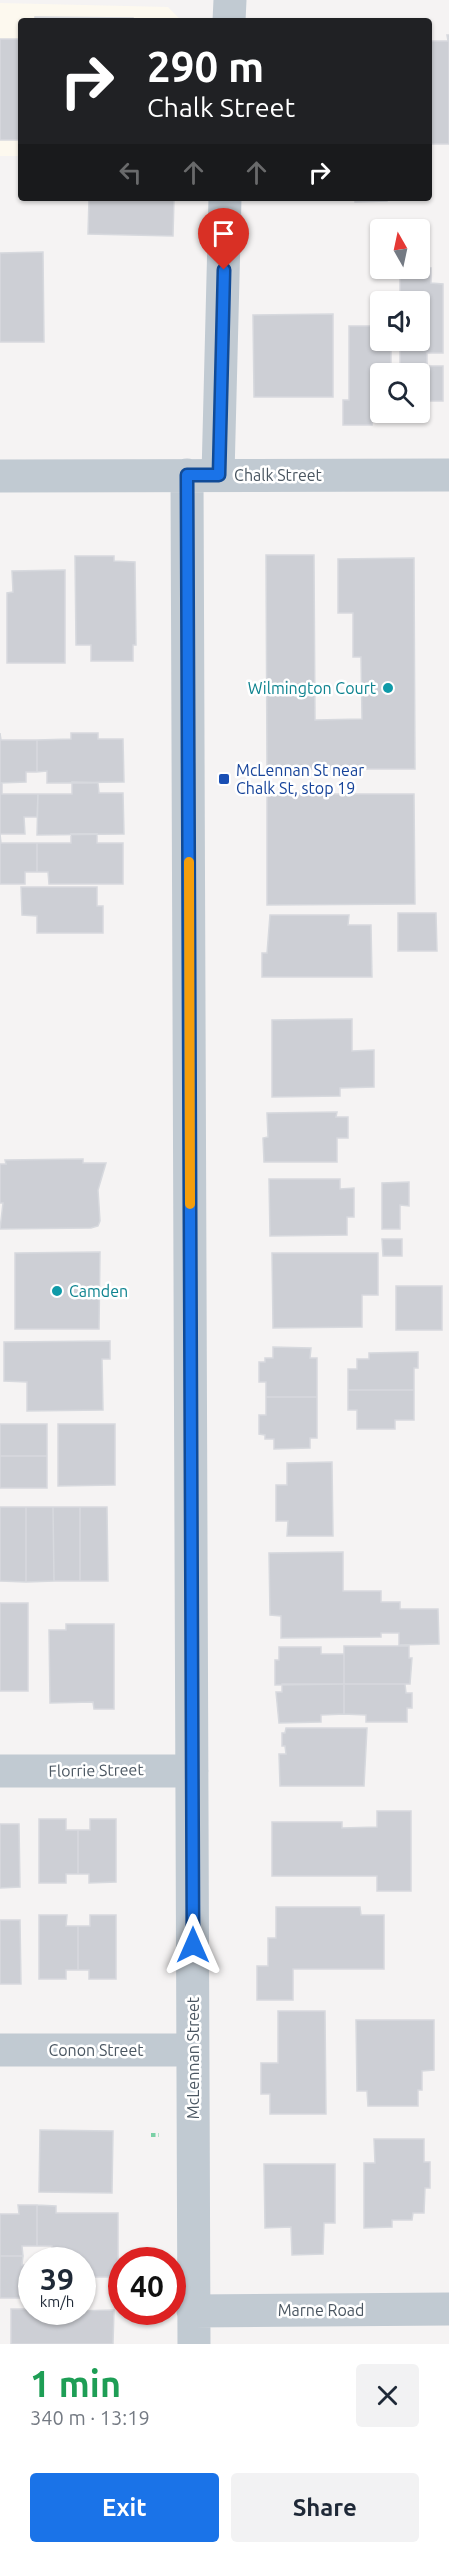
<!DOCTYPE html>
<meta charset="utf-8">
<style>
body{margin:0;font-family:Ubuntu,sans-serif;background:#f2f2f3;color:#1f2937;height:100vh;display:flex;flex-direction:column;font-size:22px;white-space:nowrap}
*{box-sizing:border-box;margin:0}
p{font-size:20px;color:#747a83}
.icon{flex:none;width:33px;height:33px;fill:none;stroke:currentColor;stroke-width:2;stroke-linecap:round;stroke-linejoin:round}
.map{position:relative;height:2344px;overflow:hidden}
.side{display:flex;flex-direction:column;background:#fff;flex:1}
.side>*{flex:none}
.top-card{position:absolute;left:18px;top:18px;width:414px;height:183px;border-radius:6px;box-shadow:0 2px 4px #0004;background:#202124;color:#fff;overflow:hidden}
.needle{width:39px;rotate:351deg}
.fabs{position:absolute;left:370px;top:219px;display:grid;gap:12px}
.fabs a{display:grid;place-items:center;width:60px;height:60px;border-radius:6px;background:#fff;box-shadow:0 2px 4px #0004;font-size:30px}
.speed{position:absolute;left:18px;top:2247px;display:flex;gap:12px;font-size:30px;font-weight:700;text-align:center}
.speed>*{display:grid;place-content:center;width:78px;height:78px;border-radius:50%;background:#fff;box-shadow:0 2px 4px #0004;line-height:1}
.speed small{font-size:15px;font-weight:400}
.speed .limit{border:9px solid #d22;background:#fff;color:#111}
.pin{position:absolute;display:grid;place-items:center;width:51px;height:51px;color:#fff;margin:-62px -26px;border-radius:50% 50% 50% 0;rotate:-45deg;box-shadow:0 0 6px #0007}
.pin .icon{rotate:45deg}
.me{position:absolute;width:66px;margin:-33px;rotate:0deg;stroke-linejoin:round;filter:drop-shadow(0 0 4px #0008)}
.turn{display:flex;align-items:center;gap:21px;height:126px;padding:0 30px;font-size:27px}
.turn .icon{width:78px;height:78px;stroke-width:2.5}
.turn b{display:block;font-size:42px;line-height:51px}
.lanes{display:flex;align-items:center;height:57px;padding:0 30px;background:#0003;justify-content:center;gap:30px;direction:ltr}
.lanes .off{opacity:.35}
.round{display:grid;place-items:center;flex:none;width:63px;height:63px;border-radius:6px;background:#f2f2f3}
.head{display:flex;align-items:center;justify-content:space-between;height:102px;padding:0 30px}
h1{font-size:36px;font-weight:700;line-height:45px;color:#1e9e55}
.cta{display:flex;gap:12px;margin-top:auto;padding:12px 30px}
.cta a{flex:1;height:69px;border-radius:6px;background:#1a73e8;color:#fff;font-size:24px;font-weight:700;line-height:69px;text-align:center}
.cta a+a{background:#f2f2f3;color:#1f2937}
.map>svg:first-child{display:block}
</style>
<div class="map">
<svg width="449" height="2344" viewBox="0 0 449 2344">
<rect width="100%" height="100%" fill="#f5f3f3"/>
<path fill="#fdf9ef" d="M 0,3 L 168,7 L 182,21 L 21,21 L 21,156 L 0,156 Z"/>
<path fill="#cdcfd5" stroke="#d7d9de" stroke-width="1.5" d="M 35,17 L 133,18 L 133,21 L 35,21 Z
M 447,35 L 449,35 L 449,144 L 429,144 L 429,41 L 448,41 Z
M 0,39 L 21,39 L 21,140 L 0,140 Z
M 89,198 L 174,198 L 173,236 L 88,234 Z
M 355,198 L 387,198 L 387,201 L 355,202 Z
M 43,252 L 44,342 L 0,342 L 0,253 Z
M 400,268 L 431,268 L 431,283 L 443,284 L 443,353 L 427,353 L 427,366 L 443,366 L 443,401 L 420,401 L 420,374 L 409,374 L 409,370 L 400,370 L 400,340 L 420,340 L 420,302 L 400,302 Z
M 333,314 L 333,397 L 254,397 L 253,315 Z
M 349,326 L 381,326 L 381,340 L 391,340 L 391,374 L 381,374 L 381,399 L 372,400 L 372,425 L 343,425 L 343,400 L 349,400 Z
M 266,555 L 314,555 L 315,720 L 362,719 L 361,657 L 353,657 L 353,613 L 338,613 L 338,559 L 414,558 L 415,769 L 267,769 Z
M 75,556 L 114,556 L 114,561 L 135,562 L 136,645 L 133,645 L 133,661 L 91,661 L 91,645 L 76,645 Z
M 65,570 L 65,663 L 7,663 L 7,593 L 13,592 L 12,571 Z
M 0,733 L 1,740 L 37,740 L 37,772 L 26,772 L 26,782 L 0,783 Z
M 71,733 L 98,733 L 98,739 L 123,739 L 124,782 L 47,783 L 47,771 L 37,772 L 37,740 L 71,739 Z
M 72,782 L 98,783 L 99,793 L 123,793 L 124,834 L 37,835 L 38,794 L 72,794 Z
M 0,783 L 2,783 L 2,794 L 38,794 L 37,817 L 24,817 L 25,834 L 0,834 Z
M 267,794 L 414,794 L 415,904 L 267,905 Z
M 0,834 L 1,843 L 37,843 L 37,872 L 25,872 L 25,884 L 0,884 Z
M 71,834 L 97,834 L 97,843 L 123,843 L 123,884 L 49,884 L 48,872 L 37,872 L 37,843 L 71,843 Z
M 21,887 L 97,887 L 97,906 L 103,906 L 103,933 L 37,933 L 37,916 L 22,915 Z
M 398,913 L 436,913 L 437,951 L 398,951 Z
M 270,915 L 349,915 L 348,925 L 371,925 L 372,977 L 262,977 L 262,953 L 267,953 Z
M 352,1019 L 352,1051 L 374,1050 L 374,1087 L 340,1088 L 340,1096 L 272,1097 L 272,1020 Z
M 337,1112 L 336,1117 L 348,1117 L 348,1138 L 337,1138 L 337,1162 L 264,1162 L 263,1138 L 268,1137 L 267,1113 Z
M 83,1159 L 83,1163 L 106,1163 L 98,1190 L 100,1221 L 98,1226 L 91,1228 L 0,1229 L 3,1203 L 0,1203 L 0,1164 L 6,1164 L 5,1160 Z
M 269,1179 L 340,1179 L 340,1189 L 354,1188 L 354,1217 L 347,1217 L 347,1235 L 270,1236 Z
M 409,1182 L 409,1206 L 400,1205 L 400,1229 L 382,1229 L 382,1183 Z
M 382,1239 L 402,1239 L 402,1256 L 383,1256 Z
M 100,1252 L 99,1329 L 15,1329 L 15,1253 Z
M 272,1253 L 378,1253 L 378,1295 L 362,1295 L 362,1327 L 273,1328 Z
M 396,1286 L 442,1286 L 442,1330 L 396,1330 Z
M 110,1341 L 110,1359 L 102,1359 L 103,1410 L 27,1411 L 27,1382 L 4,1381 L 4,1342 Z
M 273,1347 L 311,1348 L 310,1358 L 317,1358 L 317,1397 L 266,1397 L 266,1382 L 259,1382 L 259,1362 L 265,1362 L 265,1358 L 273,1358 Z
M 418,1352 L 418,1368 L 414,1368 L 414,1390 L 348,1390 L 348,1369 L 357,1369 L 357,1359 L 369,1359 L 369,1353 Z
M 348,1390 L 414,1390 L 414,1420 L 395,1420 L 395,1429 L 357,1429 L 357,1410 L 348,1410 Z
M 266,1397 L 317,1397 L 317,1438 L 310,1438 L 310,1448 L 274,1449 L 274,1439 L 265,1439 L 265,1435 L 259,1434 L 259,1415 L 266,1415 Z
M 0,1424 L 47,1424 L 47,1456 L 0,1456 Z
M 58,1424 L 115,1424 L 115,1485 L 58,1486 Z
M 0,1456 L 47,1456 L 47,1488 L 0,1488 Z
M 332,1462 L 333,1536 L 287,1536 L 288,1521 L 276,1521 L 276,1485 L 287,1485 L 287,1463 Z
M 0,1507 L 26,1507 L 26,1582 L 0,1581 Z
M 26,1507 L 53,1507 L 54,1581 L 26,1582 Z
M 53,1507 L 80,1507 L 80,1581 L 54,1581 Z
M 80,1507 L 107,1507 L 108,1581 L 80,1581 Z
M 343,1552 L 343,1591 L 381,1591 L 381,1602 L 400,1602 L 400,1609 L 438,1609 L 439,1644 L 399,1645 L 399,1633 L 381,1633 L 381,1637 L 281,1638 L 281,1616 L 270,1615 L 269,1553 Z
M 0,1603 L 28,1603 L 28,1691 L 0,1691 Z
M 66,1624 L 114,1624 L 114,1709 L 94,1709 L 93,1702 L 50,1703 L 49,1630 L 66,1630 Z
M 344,1646 L 409,1646 L 409,1658 L 412,1658 L 410,1684 L 344,1684 Z
M 279,1647 L 321,1647 L 321,1654 L 344,1654 L 344,1684 L 275,1685 L 275,1660 L 279,1660 Z
M 282,1684 L 344,1684 L 344,1714 L 321,1715 L 321,1722 L 279,1723 L 276,1692 L 282,1692 Z
M 344,1684 L 405,1684 L 406,1693 L 412,1693 L 412,1708 L 407,1708 L 407,1722 L 366,1722 L 366,1715 L 344,1714 Z
M 286,1728 L 367,1728 L 364,1786 L 280,1786 L 279,1754 L 286,1754 L 285,1746 L 282,1746 L 282,1733 L 285,1733 Z
M 377,1811 L 411,1811 L 411,1891 L 377,1891 L 377,1876 L 272,1876 L 272,1822 L 342,1822 L 342,1828 L 377,1827 Z
M 39,1819 L 66,1819 L 66,1830 L 78,1830 L 78,1874 L 66,1874 L 66,1883 L 39,1883 Z
M 90,1819 L 116,1819 L 116,1882 L 89,1883 L 89,1874 L 78,1874 L 78,1830 L 90,1830 Z
M 0,1824 L 19,1824 L 20,1887 L 0,1888 Z
M 276,1907 L 360,1907 L 361,1915 L 384,1915 L 384,1969 L 293,1969 L 293,2000 L 257,2000 L 257,1966 L 268,1966 L 268,1938 L 276,1938 Z
M 39,1915 L 67,1915 L 66,1926 L 78,1926 L 78,1970 L 66,1970 L 66,1979 L 39,1979 Z
M 90,1915 L 116,1915 L 116,1979 L 89,1979 L 89,1970 L 78,1970 L 78,1926 L 90,1926 Z
M 0,1920 L 20,1920 L 21,1984 L 0,1984 Z
M 278,2011 L 325,2011 L 326,2114 L 270,2114 L 270,2094 L 261,2094 L 261,2063 L 278,2063 Z
M 356,2020 L 434,2020 L 434,2070 L 422,2071 L 422,2090 L 418,2090 L 418,2106 L 368,2106 L 367,2091 L 357,2091 Z
M 40,2130 L 113,2131 L 112,2193 L 39,2192 Z
M 374,2139 L 424,2139 L 424,2162 L 430,2162 L 430,2188 L 425,2188 L 424,2213 L 413,2213 L 412,2220 L 392,2220 L 392,2227 L 364,2228 L 364,2163 L 375,2163 Z
M 264,2164 L 335,2164 L 335,2223 L 324,2223 L 323,2254 L 292,2255 L 291,2227 L 265,2228 Z
M 18,2205 L 37,2205 L 37,2246 L 22,2246 L 23,2256 L 0,2256 L 0,2214 L 19,2214 Z
M 37,2205 L 56,2206 L 56,2213 L 118,2213 L 118,2277 L 82,2277 L 82,2260 L 52,2260 L 52,2246 L 37,2246 Z
M 0,2256 L 23,2256 L 22,2265 L 25,2265 L 26,2298 L 0,2298 Z
M 11,2309 L 32,2309 L 32,2312 L 114,2310 L 113,2344 L 11,2344 Z"/>
<g fill="none" stroke-linecap="round" stroke-linejoin="round">
<path stroke="#7ad0a6" stroke-width="4" stroke-dasharray="4.5 3" stroke-linecap="butt" d="M 151,2135 L 159,2135"/>
<path stroke="#c1cad2" stroke-width="33" d="M 229,21 L 230,0
M 187,475 L 194,2344
M 218,475 L 225,198
M 0,476 L 449,475
M 0,1771 L 192,1771
M 0,2050 L 192,2050
M 193,2311 L 449,2309"/>
</g>
<g fill="none" stroke-linecap="round" stroke-linejoin="round">
<g stroke="#114b97" stroke-width="15">
<path id="route" d="M 193,1945 L 187,475 L 219,475 L 224,270"/>
</g>
<use href="#route" stroke="#1a73e8" stroke-width="10"/>
<path stroke="#f59e0b" stroke-width="10" d="M 189,862 L 190,1204"/>
</g>
<g fill="#0f9aa8" stroke="#fff" stroke-width="2">
<circle cx="388" cy="688" r="6"/>
<circle cx="57" cy="1291" r="6"/>
</g>
<rect fill="#1a4fb4" stroke="#fff" stroke-width="2" x="218" y="773" width="12" height="12" rx="3"/>
<g text-anchor="middle" stroke-width="5" stroke-linejoin="round" paint-order="stroke">
<g font-size="16" fill="#4a5661" stroke="#fff">
<text x="278" y="481">Chalk Street</text>
<text transform="translate(96 1770) rotate(-1)" y="6">Florrie Street</text>
<text x="96" y="2056">Conon Street</text>
<text transform="translate(193 2058) rotate(-90)" y="6">McLennan Street</text>
<text x="321" y="2316">Marne Road</text>
</g>
<g font-size="16" fill="#0d838f" stroke="#fff" text-anchor="end">
<text x="376" y="694">Wilmington Court</text>
<text x="69" y="1297" text-anchor="start">Camden</text>
</g>
<g font-size="16" fill="#164399" stroke="#fff" text-anchor="start">
<text x="236" y="776">McLennan St near<tspan x="236" dy="18">Chalk St, stop 19</tspan></text>
</g>
</g>
</svg>
<div class="fabs">
<a><svg class="needle" viewBox="-14 -14 28 28"><path d="M0-13l5 13h-10z" fill="#e53935"/><path d="M0 13l5-13h-10z" fill="#747a83"/></svg></a>
<a><svg class="icon" aria-label="sound" viewBox="0 0 24 24"><path d="M4 9h4l5-4v14l-5-4H4zM17 9q2 3 0 6"/></svg></a>
<a><svg class="icon" aria-label="search" viewBox="0 0 24 24"><circle cx="10" cy="10" r="6"/><path d="M15 15l6 6"/></svg></a>
</div>
<div class="speed"><div>39<small>km/h</small></div><div class="limit">40</div></div>
<div class="pin" style="left:224px;top:270px;background:#d93025"><svg class="icon" aria-label="arrive" viewBox="0 0 24 24"><path d="M6 21V4h12l-3 4 3 4H6"/></svg></div>
<svg class="me" style="left:193px;top:1945px" viewBox="-20 -20 40 40"><path d="M0-17L14 15 0 8-14 15z" fill="#1a73e8" stroke="#fff" stroke-width="4"/></svg>
<div class="top-card">
<div class="turn"><svg class="icon" aria-label="right" viewBox="0 0 24 24"><path d="M7 20v-9h11M14 6l5 5-5 5"/></svg><div><b>290 m</b>Chalk Street</div></div>
<div class="lanes"><svg class="icon off" aria-label="left" viewBox="0 0 24 24"><path d="M17 20v-9H6M10 6l-5 5 5 5"/></svg><svg class="icon off" aria-label="ahead" viewBox="0 0 24 24"><path d="M12 20V5M6 11l6-6 6 6"/></svg><svg class="icon off" aria-label="ahead" viewBox="0 0 24 24"><path d="M12 20V5M6 11l6-6 6 6"/></svg><svg class="icon" aria-label="right" viewBox="0 0 24 24"><path d="M7 20v-9h11M14 6l5 5-5 5"/></svg></div>
</div>
</div>
<section class="side">
<div class="head"><div><h1>1 min</h1><p>340 m · 13:19</p></div><a class="round"><svg class="icon" aria-label="close" viewBox="0 0 24 24"><path d="M6 6l12 12M18 6L6 18"/></svg></a></div>
<div class="cta"><a>Exit</a><a>Share</a></div>
</section>
